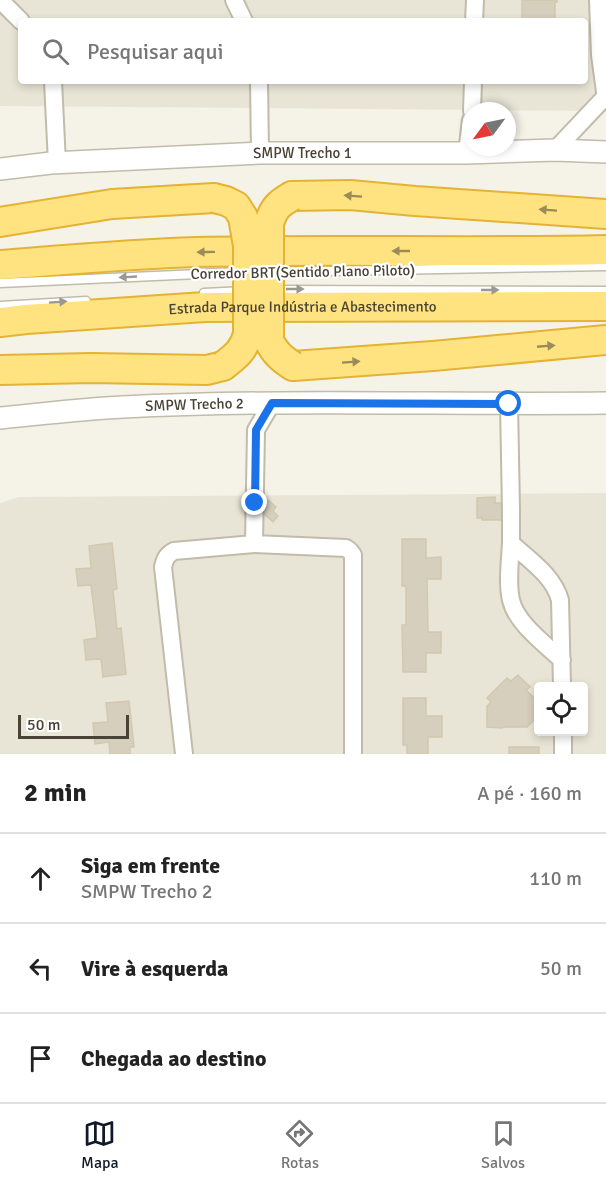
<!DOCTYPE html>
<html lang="pt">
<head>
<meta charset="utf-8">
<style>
  body { margin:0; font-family:Signika,sans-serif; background:#f2f2f2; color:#222 }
  .controls { position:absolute; right:18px; bottom:18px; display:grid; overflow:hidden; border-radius:6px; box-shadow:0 3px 9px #0003 }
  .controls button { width:54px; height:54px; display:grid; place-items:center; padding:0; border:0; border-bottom:2px solid #e0e0e0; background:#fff; color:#222; font:30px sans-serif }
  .compass { position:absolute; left:462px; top:102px; width:54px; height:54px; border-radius:50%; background:#fff; box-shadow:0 3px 9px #0003; rotate:237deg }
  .scale { position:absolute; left:18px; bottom:15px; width:111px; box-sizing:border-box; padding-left:6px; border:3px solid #484336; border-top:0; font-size:16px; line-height:21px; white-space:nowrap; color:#484336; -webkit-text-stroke:4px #fff; paint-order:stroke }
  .stop { position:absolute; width:18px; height:18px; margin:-14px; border:4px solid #1a73e8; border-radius:50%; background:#fff }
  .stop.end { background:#1a73e8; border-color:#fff; box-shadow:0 2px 6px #0008 }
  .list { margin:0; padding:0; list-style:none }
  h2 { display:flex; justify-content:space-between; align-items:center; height:78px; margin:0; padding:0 24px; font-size:26px }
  h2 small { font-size:20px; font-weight:400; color:#767676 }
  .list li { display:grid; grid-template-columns:39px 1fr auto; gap:18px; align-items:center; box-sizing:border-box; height:90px; padding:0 24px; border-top:2px solid #e0e0e0 }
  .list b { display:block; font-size:22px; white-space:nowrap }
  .list p { margin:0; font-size:20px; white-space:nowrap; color:#767676 }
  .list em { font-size:20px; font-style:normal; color:#767676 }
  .icon { flex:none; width:33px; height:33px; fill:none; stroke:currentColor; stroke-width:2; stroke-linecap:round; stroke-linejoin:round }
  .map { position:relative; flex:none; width:606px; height:754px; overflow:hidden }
  .search { position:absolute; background:#fff; box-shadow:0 3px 9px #0003; left:18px; right:18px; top:18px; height:66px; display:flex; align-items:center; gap:15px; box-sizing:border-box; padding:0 21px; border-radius:6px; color:#767676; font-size:22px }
  .sheet { height:348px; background:#fff }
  nav { display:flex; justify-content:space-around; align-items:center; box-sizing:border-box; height:84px; border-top:2px solid #e0e0e0; background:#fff; font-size:16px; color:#767676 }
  nav a { display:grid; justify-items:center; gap:3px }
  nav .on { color:#111827 }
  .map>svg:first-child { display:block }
  .residential { fill:#e9e5d6; fill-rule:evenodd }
  .building { fill:#d7cfbd; stroke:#d2c8b0; stroke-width:1.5 }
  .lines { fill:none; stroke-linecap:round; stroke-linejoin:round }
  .service-casing { stroke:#c1bbaa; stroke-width:11 }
  .minor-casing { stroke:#c1bbaa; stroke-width:20 }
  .tertiary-casing { stroke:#c1bbaa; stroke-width:24 }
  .trunk-casing { stroke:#e4b333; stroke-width:32 }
  .service { stroke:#fff; stroke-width:8 }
  .minor { stroke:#fff; stroke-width:16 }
  .tertiary { stroke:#fff; stroke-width:21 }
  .trunk { stroke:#ffe380; stroke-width:28 }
  .trunk-bridge-casing { stroke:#e4b333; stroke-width:32; stroke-linecap:butt }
  .trunk-bridge { stroke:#ffe380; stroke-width:28 }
  .oneway { fill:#9a8b57 }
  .oneway2 { fill:#9a9890 }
  .route { stroke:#1a73e8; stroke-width:8 }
  .labels { text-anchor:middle; stroke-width:4.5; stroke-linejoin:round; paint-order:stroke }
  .street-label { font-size:15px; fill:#484336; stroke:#fff }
</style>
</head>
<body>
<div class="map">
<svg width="606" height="754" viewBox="0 0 606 754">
  <rect width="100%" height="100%" fill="#f5f2e8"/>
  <path class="residential" d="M0,0H606V111L0,106ZM21,21H585V81H21Z
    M606,493V754H0V503L19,497ZM538,686H584V732H538Z"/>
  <path class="building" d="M522,0H557V2H555V19H557V21H522Z
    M495,497V503H502V507H507V516H502V520H482V518H477V498Z
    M263,498L267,502L268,500L276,507L273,511L278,516L273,522L264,514L266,512L257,504Z
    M402,539H426V558L441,557V579H427L428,632H441V653H426V672H403L402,625H406V586H402Z
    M112,543L117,589L113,590L116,619L117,629L121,628L126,674L103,677L101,659L86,660L84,640L97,638V634L91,585L78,586L76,569L91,568L89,546Z
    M518,675L530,687L526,690L537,701L534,704L538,708V716L527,727H503L502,728L487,727V706L491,702L487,698L507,678L511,681Z
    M403,698H426V716H442V737H428V754H407V745H403Z
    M129,701L134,747H130V754H110L109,742L95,744L93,723L108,722L106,703Z
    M509,747H539V754H509Z"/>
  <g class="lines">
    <g class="service-casing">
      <path id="service" d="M274,272L606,266
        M0,283L243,272
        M273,290L606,291
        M204,293L245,291
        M0,306L86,301"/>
    </g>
    <g class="minor-casing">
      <path id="minor" d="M234,0L244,21
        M598,0L600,55L606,99
        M0,1L2,2L21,21
        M474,21L475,0
        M53,81L57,163
        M259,81L260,153
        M472,111L473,81
        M555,150L605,97
        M467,153L471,120
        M509,404L511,510V543C529,560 553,575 560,600L562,686
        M511,543C510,562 507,582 511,600C516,623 545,644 562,660
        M254,544L256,430L272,403
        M563,732V754
        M184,754L163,567C165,558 167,555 174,551L254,544L346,548L350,551L353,555V754"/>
    </g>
    <g class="tertiary-casing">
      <g id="tertiary">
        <path id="s1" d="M0,169L51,163L260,153H467L555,150L606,152"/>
        <path id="s2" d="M0,418C41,414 82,409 123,407C284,399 445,405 606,403"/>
      </g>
    </g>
    <g class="trunk-casing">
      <g id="trunk">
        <path d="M292,196L350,195L415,201L606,214"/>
        <path d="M0,222L112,204L214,198"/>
        <path d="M0,265C65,260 130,254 196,252C332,249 469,253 606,250"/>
        <path id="s3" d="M0,322L26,319L205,307L606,306"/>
        <path d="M293,366L433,356L606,340"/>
        <path d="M0,370L91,368L207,370L223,366"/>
      </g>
    </g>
    <use href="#service" class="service"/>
    <use href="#minor" class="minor"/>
    <use href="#tertiary" class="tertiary"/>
    <use href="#trunk" class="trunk"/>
    <g class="trunk-bridge-casing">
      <path id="trunk-bridge" d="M292,196C278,204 274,208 269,223V341C275,353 282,359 293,366
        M214,198L226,201L236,206L243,217L248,246V334C244,350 236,356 223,366"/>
    </g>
    <use href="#trunk-bridge" class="trunk-bridge"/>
  </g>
  <defs><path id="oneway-solid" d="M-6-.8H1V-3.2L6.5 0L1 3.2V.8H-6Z" transform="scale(1.5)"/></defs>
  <g class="oneway">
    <use href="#oneway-solid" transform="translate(353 196) rotate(-176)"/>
    <use href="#oneway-solid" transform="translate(548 210) rotate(-176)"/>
    <use href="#oneway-solid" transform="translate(401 251) rotate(-180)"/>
    <use href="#oneway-solid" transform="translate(206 252) rotate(179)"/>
    <use href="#oneway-solid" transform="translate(546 346) rotate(-5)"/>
    <use href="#oneway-solid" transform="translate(351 362) rotate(-4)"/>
  </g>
  <g class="oneway2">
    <use href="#oneway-solid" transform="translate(128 277) rotate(177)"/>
    <use href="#oneway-solid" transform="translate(295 289)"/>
    <use href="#oneway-solid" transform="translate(490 290)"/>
    <use href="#oneway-solid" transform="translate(58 302) rotate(-4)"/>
  </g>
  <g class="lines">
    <path class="route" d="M255,503L256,430L272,403L509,404"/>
  </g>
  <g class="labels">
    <g class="street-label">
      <text dy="5" stroke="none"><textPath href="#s1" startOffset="303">SMPW Trecho 1</textPath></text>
      <text transform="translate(303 272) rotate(-1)" y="5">Corredor BRT(Sentido Plano Piloto)</text>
      <text dy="5" stroke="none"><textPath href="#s3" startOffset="303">Estrada Parque Indústria e Abastecimento</textPath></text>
      <text dy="5" stroke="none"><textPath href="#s2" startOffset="195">SMPW Trecho 2</textPath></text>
    </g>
  </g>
</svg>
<div class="controls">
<button><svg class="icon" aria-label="locate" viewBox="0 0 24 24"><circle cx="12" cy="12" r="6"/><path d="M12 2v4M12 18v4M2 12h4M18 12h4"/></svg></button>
</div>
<svg class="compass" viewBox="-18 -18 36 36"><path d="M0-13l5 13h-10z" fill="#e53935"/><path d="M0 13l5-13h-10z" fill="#767676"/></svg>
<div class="scale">50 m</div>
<div class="stop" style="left:509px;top:404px"></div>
<div class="stop end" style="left:255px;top:503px"></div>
<div class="search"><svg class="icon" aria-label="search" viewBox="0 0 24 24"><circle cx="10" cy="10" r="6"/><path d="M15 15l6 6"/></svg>Pesquisar aqui</div>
</div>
<section class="sheet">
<h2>2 min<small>A pé · 160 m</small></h2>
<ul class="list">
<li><svg class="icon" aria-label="ahead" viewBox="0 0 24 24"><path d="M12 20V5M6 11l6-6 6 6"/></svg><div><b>Siga em frente</b><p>SMPW Trecho 2</p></div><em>110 m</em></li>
<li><svg class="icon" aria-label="left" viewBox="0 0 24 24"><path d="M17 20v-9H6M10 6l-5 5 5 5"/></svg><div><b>Vire à esquerda</b></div><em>50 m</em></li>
<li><svg class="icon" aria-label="arrive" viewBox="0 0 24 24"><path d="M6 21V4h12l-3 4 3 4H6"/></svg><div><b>Chegada ao destino</b></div></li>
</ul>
</section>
<nav>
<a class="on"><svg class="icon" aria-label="map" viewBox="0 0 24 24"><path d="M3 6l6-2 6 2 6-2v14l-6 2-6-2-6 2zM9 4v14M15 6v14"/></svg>Mapa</a>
<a><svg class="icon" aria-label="directions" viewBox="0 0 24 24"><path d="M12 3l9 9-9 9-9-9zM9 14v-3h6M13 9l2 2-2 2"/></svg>Rotas</a>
<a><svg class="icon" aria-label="saved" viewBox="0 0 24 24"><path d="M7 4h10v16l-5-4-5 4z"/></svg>Salvos</a>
</nav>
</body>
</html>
